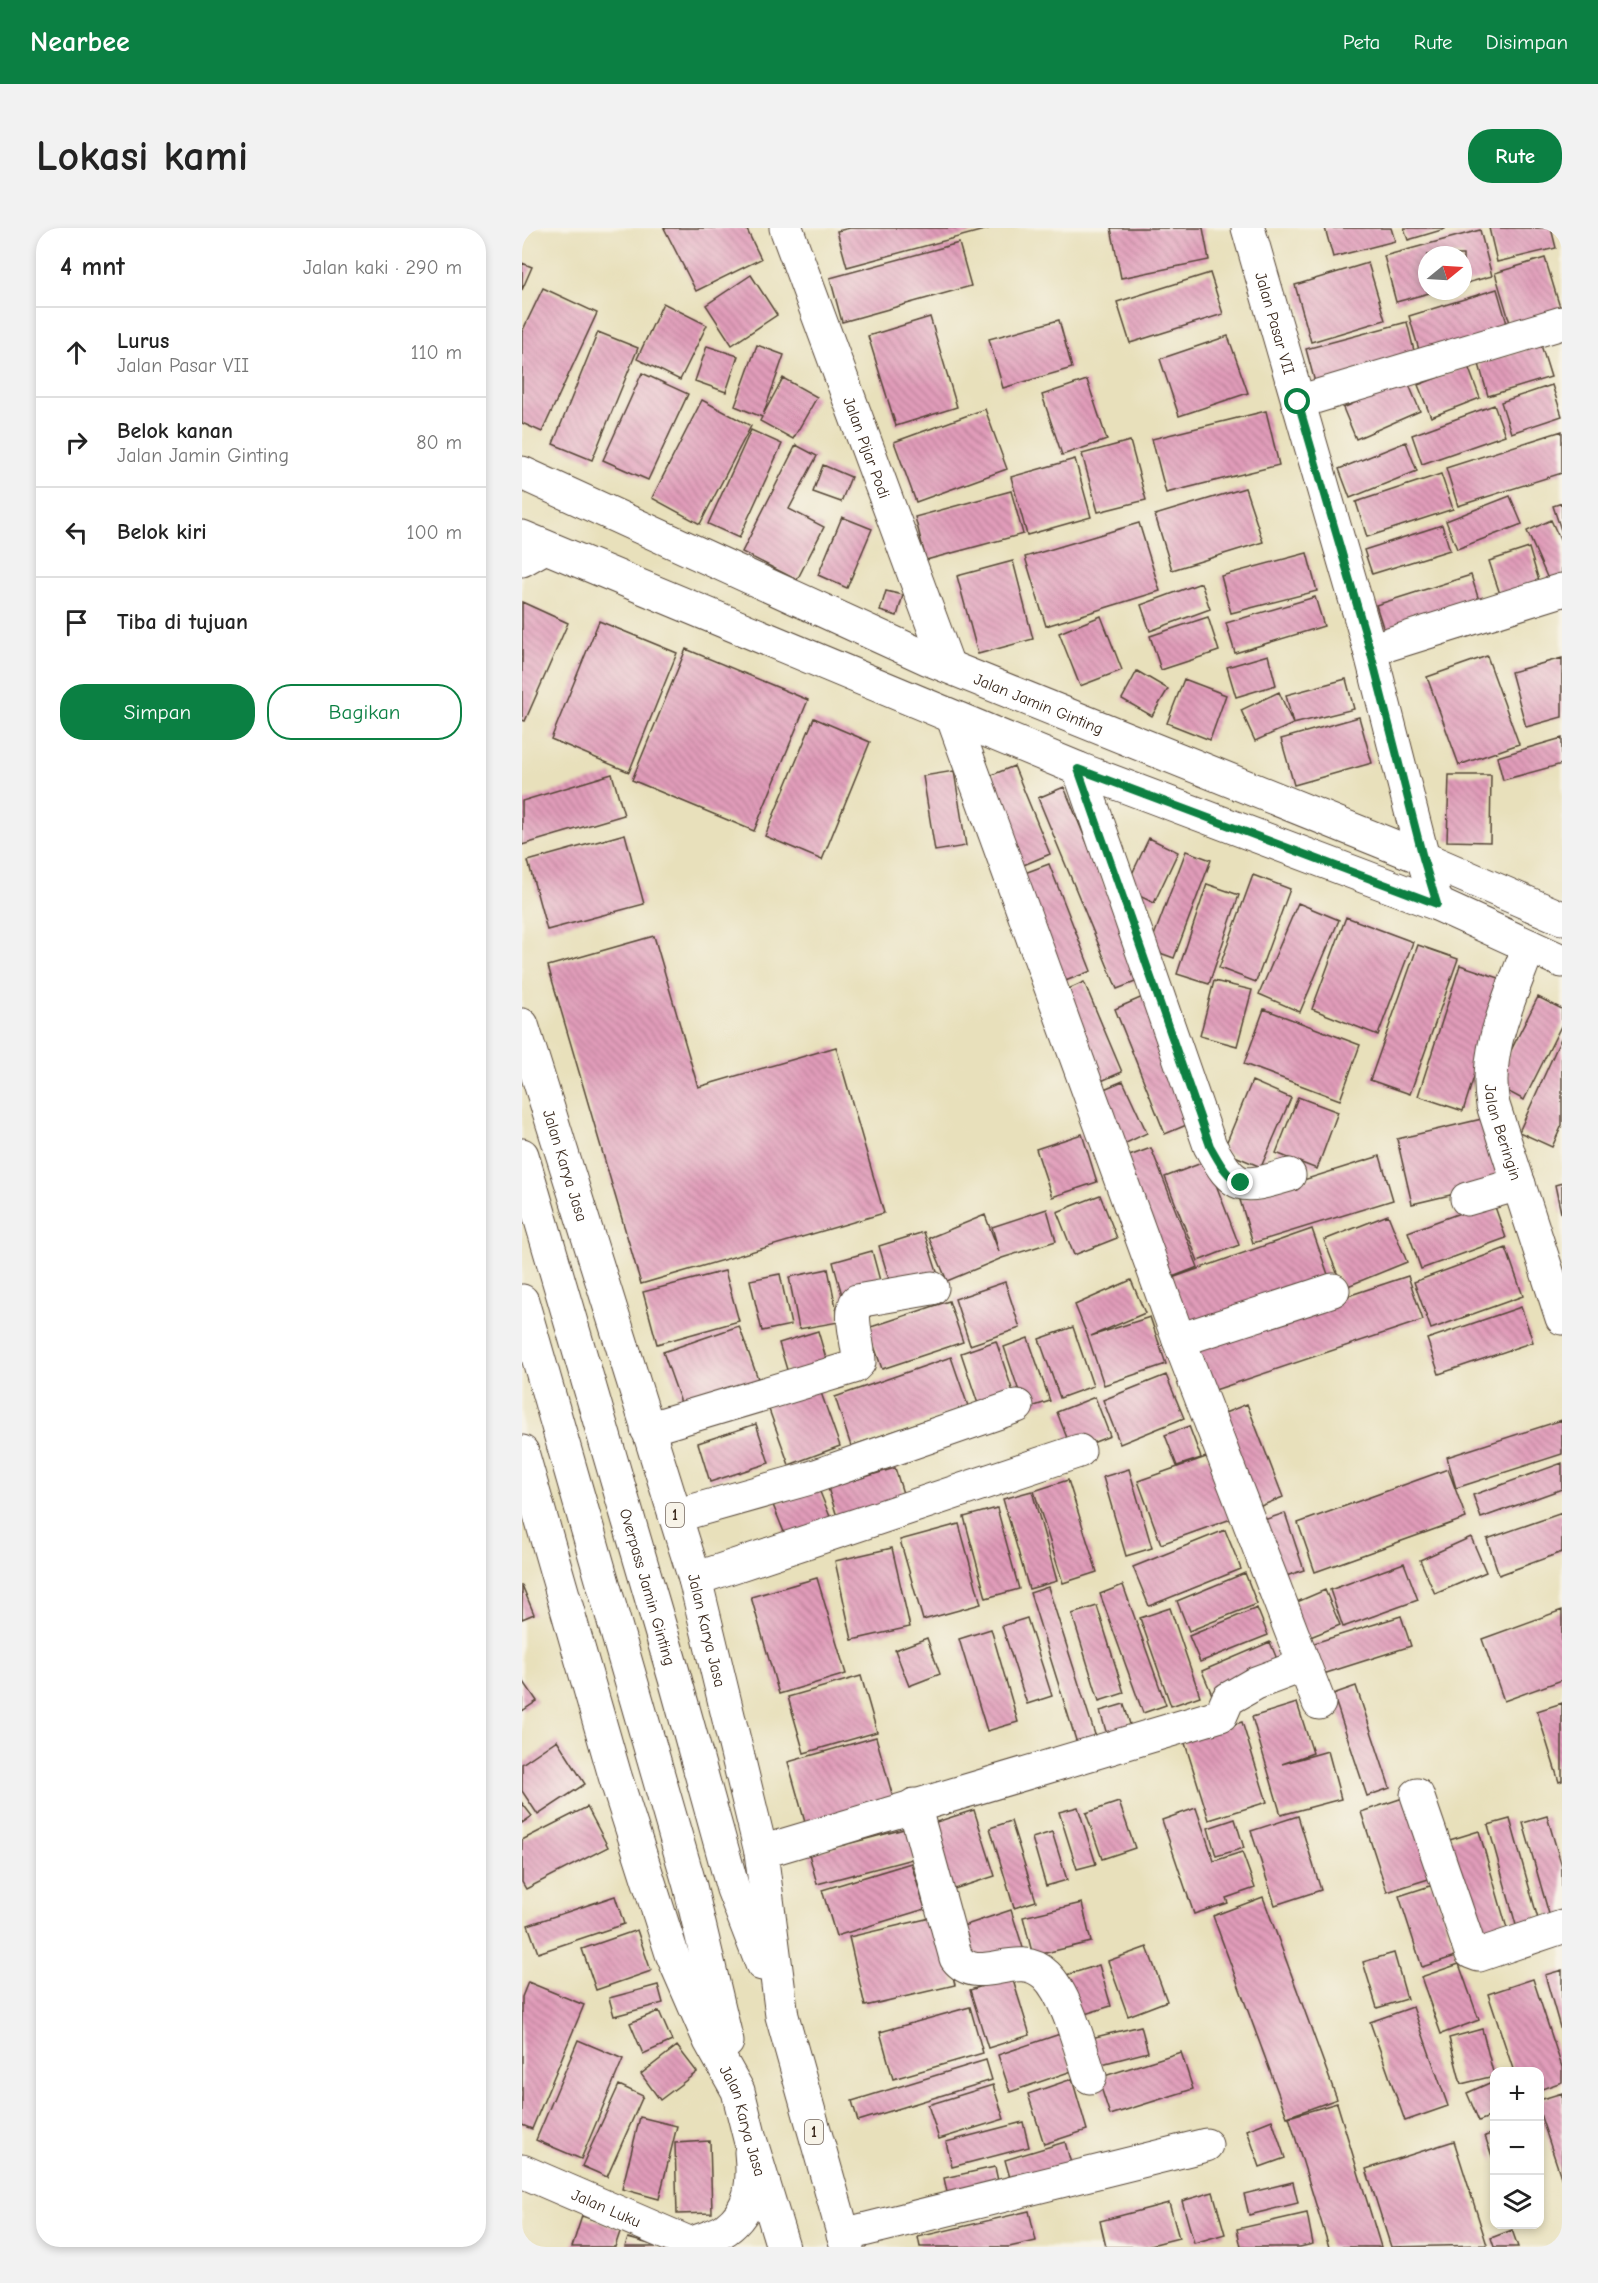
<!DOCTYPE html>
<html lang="id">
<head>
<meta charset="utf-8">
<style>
  body { margin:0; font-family:"Comic Neue",sans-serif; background:#f2f2f2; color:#222 }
  .controls { position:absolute; right:18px; bottom:18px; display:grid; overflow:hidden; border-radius:12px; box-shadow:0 3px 9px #0003 }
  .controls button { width:54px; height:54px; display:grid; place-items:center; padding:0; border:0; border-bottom:2px solid #e0e0e0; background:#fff; color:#222; font:30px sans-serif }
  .compass { position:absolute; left:896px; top:18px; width:54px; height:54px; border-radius:50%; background:#fff; box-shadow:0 3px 9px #0003; rotate:72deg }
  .stop { position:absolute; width:18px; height:18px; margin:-14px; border:4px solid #0b8043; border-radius:50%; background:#fff }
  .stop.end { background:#0b8043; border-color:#fff; box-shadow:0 2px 6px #0008 }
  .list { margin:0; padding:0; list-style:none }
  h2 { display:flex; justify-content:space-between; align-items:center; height:78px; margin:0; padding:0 24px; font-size:26px }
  h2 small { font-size:20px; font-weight:400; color:#767676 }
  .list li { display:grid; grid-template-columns:39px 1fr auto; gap:18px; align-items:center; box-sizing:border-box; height:90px; padding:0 24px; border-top:2px solid #e0e0e0 }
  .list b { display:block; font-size:22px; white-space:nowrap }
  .list p { margin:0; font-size:20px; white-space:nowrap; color:#767676 }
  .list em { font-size:20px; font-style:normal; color:#767676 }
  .actions { display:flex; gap:12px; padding:18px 24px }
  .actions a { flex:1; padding:14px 0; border:2px solid #0b8043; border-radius:24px; text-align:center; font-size:21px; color:#0b8043 }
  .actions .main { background:#0b8043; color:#fff }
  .icon { flex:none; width:33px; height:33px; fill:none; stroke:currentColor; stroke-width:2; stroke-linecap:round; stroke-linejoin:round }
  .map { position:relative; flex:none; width:1040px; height:2019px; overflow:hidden; border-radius:24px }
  header { display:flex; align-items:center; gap:36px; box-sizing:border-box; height:84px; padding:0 30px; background:#0b8043; color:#fff }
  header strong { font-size:28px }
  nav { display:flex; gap:33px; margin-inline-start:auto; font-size:21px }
  .intro { display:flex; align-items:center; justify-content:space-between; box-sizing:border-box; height:144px; padding:0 36px }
  h1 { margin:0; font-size:42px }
  .button { padding:15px 27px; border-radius:24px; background:#0b8043; color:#fff; font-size:21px; font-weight:700 }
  main { display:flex; gap:36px; padding:0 36px }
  aside { flex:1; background:#fff; border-radius:24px; box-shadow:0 3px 9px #0003 }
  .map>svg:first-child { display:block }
  .building { fill:url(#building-back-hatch) }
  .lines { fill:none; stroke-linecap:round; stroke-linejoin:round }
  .minor-casing { stroke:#554536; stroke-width:35 }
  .major-casing { stroke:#554536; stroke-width:35 }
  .highway-casing { stroke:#554536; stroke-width:35 }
  .minor { stroke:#fff; stroke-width:33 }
  .major { stroke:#fff; stroke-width:33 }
  .highway { stroke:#fff; stroke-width:33 }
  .route { stroke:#0b8043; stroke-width:8 }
  .labels { text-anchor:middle; stroke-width:5; stroke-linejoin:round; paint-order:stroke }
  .shield { fill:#f7f3e8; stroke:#73665b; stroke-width:1.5 }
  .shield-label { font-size:15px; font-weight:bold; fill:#3b2a1e }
  .street-label { font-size:16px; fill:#3b2a1e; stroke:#f7f3e8 }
</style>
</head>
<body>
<header>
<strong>Nearbee</strong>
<nav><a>Peta</a><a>Rute</a><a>Disimpan</a></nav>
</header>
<div class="intro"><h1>Lokasi kami</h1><a class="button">Rute</a></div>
<main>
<aside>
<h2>4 mnt<small>Jalan kaki · 290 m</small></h2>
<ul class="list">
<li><svg class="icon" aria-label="ahead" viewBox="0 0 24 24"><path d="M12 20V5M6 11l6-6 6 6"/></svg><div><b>Lurus</b><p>Jalan Pasar VII</p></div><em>110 m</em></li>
<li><svg class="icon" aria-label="right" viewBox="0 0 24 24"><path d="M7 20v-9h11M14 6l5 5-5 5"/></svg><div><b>Belok kanan</b><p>Jalan Jamin Ginting</p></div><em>80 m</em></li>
<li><svg class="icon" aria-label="left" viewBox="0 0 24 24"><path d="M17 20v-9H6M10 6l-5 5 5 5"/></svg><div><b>Belok kiri</b></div><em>100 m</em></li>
<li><svg class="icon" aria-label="arrive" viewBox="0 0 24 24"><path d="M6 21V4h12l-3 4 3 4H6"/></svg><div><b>Tiba di tujuan</b></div></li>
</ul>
<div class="actions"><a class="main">Simpan</a><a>Bagikan</a></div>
</aside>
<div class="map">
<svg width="1040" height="2019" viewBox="0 0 1040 2019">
  <defs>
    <pattern id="building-back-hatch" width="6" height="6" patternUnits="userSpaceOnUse" patternTransform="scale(1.5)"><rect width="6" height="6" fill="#e19cba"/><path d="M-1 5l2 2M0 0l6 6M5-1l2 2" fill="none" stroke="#b87f97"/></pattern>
  </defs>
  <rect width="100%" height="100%" fill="#f7f3e8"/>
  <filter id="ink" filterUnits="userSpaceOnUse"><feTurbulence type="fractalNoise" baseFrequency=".0167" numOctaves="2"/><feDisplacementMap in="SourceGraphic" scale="12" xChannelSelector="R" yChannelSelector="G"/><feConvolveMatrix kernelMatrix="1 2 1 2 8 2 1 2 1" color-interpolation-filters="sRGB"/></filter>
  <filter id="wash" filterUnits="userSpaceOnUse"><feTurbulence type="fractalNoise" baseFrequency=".008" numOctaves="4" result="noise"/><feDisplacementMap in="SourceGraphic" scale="24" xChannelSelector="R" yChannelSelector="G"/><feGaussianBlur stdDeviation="1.35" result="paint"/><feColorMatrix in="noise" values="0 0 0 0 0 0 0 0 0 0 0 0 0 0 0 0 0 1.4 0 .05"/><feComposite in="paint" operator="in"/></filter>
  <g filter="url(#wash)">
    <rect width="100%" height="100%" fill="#e8e0bb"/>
    <g id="blocks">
      <path class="building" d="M142,0H224L239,31L174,63Z
        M328,0H466V1L325,39L315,3Z
        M589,0H681L687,32L599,50Z
        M803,0H869L873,13L811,29Z
        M882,0H923V1L886,12Z
        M967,0H1029L1034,20L975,34Z
        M958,2L970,48L941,56V27H905V63L911,64L874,74L862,28Z
        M437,15L449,58L320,94L308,50Z
        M1023,30L1040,86L991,105L973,45Z
        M0,35L10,39L0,62Z
        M846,35L863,92L789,114L773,57Z
        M688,45L701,86L608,115L595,74Z
        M229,47L255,87L210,117L184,77Z
        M21,60L75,85L20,204L0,195V104Z
        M975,61L988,106L900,132L887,88Z
        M141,75L185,97L158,152L115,131Z
        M408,89L435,179L374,198L346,108Z
        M537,92L550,140L481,160L467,111Z
        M885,94L895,135L795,162L784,121Z
        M76,104L116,120L70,232L31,216Z
        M706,108L726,165L657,188L638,131Z
        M235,117L262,127L241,187L261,150L295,169L271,211L238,193L240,189L213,178Z
        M1019,117L1029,149L966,168L957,136Z
        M185,118L216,128L204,164L173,153Z
        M946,138L958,170L909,189L896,157Z
        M120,145L166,166L126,252L81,232Z
        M565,152L585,212L540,227L520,167Z
        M885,152L898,183L834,211L821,180Z
        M1030,157L1040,188L989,205L979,174Z
        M180,172L229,198L178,296L130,270Z
        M972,177L983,207L900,236L890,207Z
        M463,181L485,241L394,274L372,214Z
        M744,183L757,237L644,265L630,211Z
        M229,202L260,216L217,310L186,296Z
        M1040,203V245L936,278L924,240Z
        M608,213L624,272L576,284L560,226Z
        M884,214L895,243L828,270L817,241Z
        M274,217L295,228L267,281L302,299L275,352L220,324Z
        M553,231L569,289L505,307L489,249Z
        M301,237L329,249L319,274L291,264Z
        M919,246L931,281L845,309L834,274Z
        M723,260L741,314L650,342L633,287Z
        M489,263L501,306L404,332L393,289Z
        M988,268L1000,296L935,321L924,293Z
        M1040,275V305L1031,278Z
        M320,289L350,301L325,360L296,347Z
        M1029,292L1040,316V353L1029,358L1005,303Z
        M617,295L638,363L524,398L503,329Z
        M920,297L928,322L850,346L842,322Z
        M1007,320L1021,366L982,378L967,333Z
        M785,325L795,363L709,385L699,348Z
        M491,333L511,411L456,426L435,348Z
        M949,347L960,382L865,412L854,377Z
        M679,355L688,381L628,403L619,377Z
        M364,363L381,367L375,388L358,383Z
        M793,369L802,398L713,425L704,395Z
        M0,374L46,395L3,493L0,492Z
        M579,388L600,442L558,458L537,405Z
        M686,389L697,423L639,442L628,408Z
        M77,393L155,425L107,544L29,511Z
        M164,421L286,472L232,603L110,552Z
        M746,427L754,457L714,469L705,439Z
        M965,428L997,516L937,537L905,449Z
        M1040,430V489L1004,499L989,444Z
        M615,443L646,461L630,488L600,471Z
        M662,451L704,467L688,512L645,495Z
        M824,451L832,481L771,496L733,513L719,482L757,464L771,496L764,467Z
        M837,489L850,535L772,557L759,511Z
        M292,490L348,514L300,632L243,608Z
        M1040,510V536L981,552L975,529Z
        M492,538L528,626L492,641L455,553Z
        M432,543L444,618L413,623L401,548Z
        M90,546L102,587L0,617V573Z
        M927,547H969L968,614L925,613Z
        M542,559L621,751L595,761L516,570Z
        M103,606L122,676L25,702L6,633Z
        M627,610L656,624L632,675L603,661Z
        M664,623L689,632L652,730L627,721Z
        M527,636L569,743L533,757L492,649Z
        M731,647L768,661L734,754L697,740Z
        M685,656L717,667L687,756L655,746Z
        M776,675L817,692L778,784L737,766Z
        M824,689L891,714L856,807L790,781Z
        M132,708L176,859L314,819L362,985L119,1056L26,738Z
        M896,717L936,731L888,866L848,852Z
        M938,737L983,752L941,883L896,868Z
        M692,753L730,762L715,818L678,808Z
        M562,754L600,844L570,857L533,767Z
        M623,768L674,893L643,906L593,781Z
        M1016,769L1040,781V796L1002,872L972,856Z
        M742,781L838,817L818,872L722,836Z
        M1040,808V897L1030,919L997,904Z
        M601,853L625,905L600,917L575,864Z
        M730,853L769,870L739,939L701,923Z
        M776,869L816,884L795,941L754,925Z
        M964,890L979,955L890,976L875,911Z
        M560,906L575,954L530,969L514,921Z
        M629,920L676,1039L645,1051L599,931Z
        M858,928L871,972L731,1015L718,972Z
        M685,933L717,1017L676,1033L643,949Z
        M1040,955V985H1039L1033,957Z
        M578,967L595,1010L552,1027L535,984Z
        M971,973L984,1010L899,1041L886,1004Z
        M525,981L534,1013L480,1030L425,1053L407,1010L463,987L477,1024L470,999Z
        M866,987L885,1034L821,1060L802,1012Z
        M790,1001L809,1055L669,1104L650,1050Z
        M402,1004L417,1050L371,1065L357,1018Z
        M984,1020L1001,1068L909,1101L892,1054Z
        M350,1023L360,1060L321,1071L311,1034Z
        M306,1041L317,1094L277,1101L267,1049Z
        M203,1043L217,1093L135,1116L121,1064Z
        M258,1046L269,1097L240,1103L228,1052Z
        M886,1048L901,1092L684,1165L669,1120Z
        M609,1052L623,1085L569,1108L628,1089L644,1136L582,1157L566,1109L553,1077Z
        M483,1054L498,1100L448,1117L433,1071Z
        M427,1073L441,1114L360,1141L346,1100Z
        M999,1079L1011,1114L917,1146L905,1111Z
        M217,1098L239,1159L163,1186L141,1124Z
        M551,1099L571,1158L538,1170L517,1111Z
        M296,1103L308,1144L269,1155L257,1115Z
        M506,1110L528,1173L503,1181L482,1119Z
        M474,1113L493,1170L458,1182L439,1125Z
        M429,1129L446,1178L329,1218L313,1169Z
        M644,1147L662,1190L598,1216L581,1172Z
        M297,1159L318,1218L267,1237L245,1176Z
        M573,1169L588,1208L550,1223L535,1184Z
        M725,1176L761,1269L729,1282L693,1189Z
        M1040,1192V1226L934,1260L925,1229Z
        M234,1196L247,1235L188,1254L176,1215Z
        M667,1198L679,1230L655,1238L643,1207Z
        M687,1228L709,1291L639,1316L616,1253Z
        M1040,1235V1261L959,1290L951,1267Z
        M373,1240L384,1275L317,1295L306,1260Z
        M607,1241L630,1320L604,1328L581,1249Z
        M926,1241L944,1290L793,1344L776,1295Z
        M546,1252L575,1344L541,1355L512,1263Z
        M296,1259L311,1296L266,1314L251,1277Z
        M510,1263L535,1353L507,1361L481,1271Z
        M475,1280L497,1361L464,1370L442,1289Z
        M763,1285L782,1342L758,1350L739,1293Z
        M1040,1285V1324L977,1347L965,1311Z
        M437,1296L459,1376L401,1392L378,1312Z
        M703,1302L719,1341L627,1378L611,1339Z
        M949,1309L964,1344L913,1366L898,1332Z
        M370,1320L388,1399L330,1412L313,1333Z
        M882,1335L896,1372L821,1399L808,1362Z
        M723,1345L735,1376L667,1403L655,1373Z
        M295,1350L324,1446L257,1466L229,1369Z
        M0,1357L12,1386L0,1391Z
        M601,1357L644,1477L621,1485L578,1366Z
        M526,1359L576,1516L557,1522L508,1365Z
        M803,1362L818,1397L776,1414L761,1380Z
        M575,1378L602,1465L577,1473L550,1386Z
        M648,1380L678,1468L649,1478L618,1390Z
        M735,1380L746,1407L678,1434L667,1408Z
        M1040,1382V1452L982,1473L960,1411Z
        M879,1388L889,1418L798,1447L789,1416Z
        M505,1390L530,1468L505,1476L480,1398Z
        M469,1401L496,1494L465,1503L437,1411Z
        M405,1410L418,1446L387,1458L373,1422Z
        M748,1414L759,1441L691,1469L680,1443Z
        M339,1448L355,1504L282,1525L266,1469Z
        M0,1451L15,1473L0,1483Z
        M834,1458L868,1560L845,1568L811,1466Z
        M775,1475L791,1525L760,1536L806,1523L819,1571L759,1587L730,1489Z
        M1040,1475V1553L1037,1554L1015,1483Z
        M602,1476L610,1503L586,1510L578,1483Z
        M720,1494L745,1574L687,1592L662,1512Z
        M354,1509L374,1580L286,1605L266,1534Z
        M35,1512L63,1556L16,1587L0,1563V1536Z
        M887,1568L913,1649L865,1664L839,1584Z
        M597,1574L613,1620L580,1631L564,1585Z
        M0,1575L10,1588L0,1595Z
        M65,1579L86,1619L4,1661L0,1654V1612Z
        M556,1579L574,1636L555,1641L537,1584Z
        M674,1580L692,1633L720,1624L733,1660L704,1670L706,1675L672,1686L640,1592Z
        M452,1582L473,1648L429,1662L408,1596Z
        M776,1588L799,1662L753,1677L729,1603Z
        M1025,1588L1040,1639V1690L1029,1693L1001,1595Z
        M713,1591L722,1620L694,1628L686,1600Z
        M988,1591L1016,1691L994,1697L966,1597Z
        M489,1593L514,1673L492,1680L468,1600Z
        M390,1599L398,1629L295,1656L287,1626Z
        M957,1603L988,1711L954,1721L921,1614Z
        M530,1604L545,1652L524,1658L510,1610Z
        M389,1635L403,1681L314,1708L300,1662Z
        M911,1657L934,1728L900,1739L877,1668Z
        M93,1668L102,1696L16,1725L6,1697Z
        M741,1669L815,1871L765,1889L691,1688Z
        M560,1675L569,1714L511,1728L501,1689Z
        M489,1682L502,1723L449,1741L435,1700Z
        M417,1688L433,1757L343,1778L327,1709Z
        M115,1702L129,1743L74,1762L60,1721Z
        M625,1719L645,1773L606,1788L586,1733Z
        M872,1725L885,1771L855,1780L841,1734Z
        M937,1736L957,1792L919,1806L899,1749Z
        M577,1737L589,1778L553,1789L541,1748Z
        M1040,1742V1802L1039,1803L1023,1747Z
        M490,1749L508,1807L466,1820L448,1762Z
        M1011,1751L1040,1839V1854L1017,1862V1844H992L966,1766Z
        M6,1754L62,1777L10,1901L0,1897V1769Z
        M136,1757L141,1775L92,1788L87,1770Z
        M448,1779L461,1825L371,1851L358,1804Z
        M891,1779L926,1878L883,1893L848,1794Z
        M137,1783L150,1813L121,1826L108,1795Z
        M619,1798L626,1824L572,1838L565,1811Z
        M960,1801L972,1848L939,1856L927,1810Z
        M538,1806L550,1843L488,1864L476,1827Z
        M56,1812L101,1831L59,1931L14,1912Z
        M155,1818L175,1844L138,1872L119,1846Z
        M659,1824L671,1861L588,1887L576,1850Z
        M464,1832L470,1852L336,1893L330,1873Z
        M550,1851L565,1902L522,1916L506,1866Z
        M972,1853V1887L957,1893L945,1865Z
        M97,1857L121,1868L85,1949L60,1938Z
        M471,1857L482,1891L417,1911L406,1877Z
        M1040,1865V1952L1017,1883V1872Z
        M815,1875L859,2019H807L767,1889Z
        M118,1889L155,1898L137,1971L100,1961Z
        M750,1892L763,1930L738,1939L725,1902Z
        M501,1894L507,1919L430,1939L424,1914Z
        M972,1905V1934L963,1908Z
        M188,1913L190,1985L155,1986L153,1915Z
        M932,1913L965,2017L869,2019L844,1941Z
        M543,1914L550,1939L490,1957L483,1932Z
        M473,1939L478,1962L427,1974L422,1950Z
        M771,1954L776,1975L727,1987L722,1966Z
        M691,1964L703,2006L672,2015L660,1973Z
        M647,1975L657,2010L621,2019H584L578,1993Z
        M507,1983L514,2013L487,2019H398L396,2009Z
        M785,1985L791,2016L778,2019H719L715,2001Z
        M60,1988L99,2001L93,2019H50Z
        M990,2002L996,2019H972L969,2010Z
        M106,2010L134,2018V2019H103Z"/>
    </g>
  </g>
  <g filter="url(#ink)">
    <use href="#blocks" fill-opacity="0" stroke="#554536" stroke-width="1.5"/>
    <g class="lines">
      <g class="minor-casing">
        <g id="minor">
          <path id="s1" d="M264,0L426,438"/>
          <path id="s2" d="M726,0L848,422L901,630L915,676"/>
          <path d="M776,174L1040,95"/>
          <path d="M848,422L1040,362"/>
          <path d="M431,490L657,1112L797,1475"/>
          <path d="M557,541L688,918C713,963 719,961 767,947"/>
          <path id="s3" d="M1007,718C989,769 961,822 971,877L1040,1090"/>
          <path d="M945,971L997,956"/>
          <path d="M657,1112L811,1062"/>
          <path d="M125,1201L332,1139L337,1134C337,1117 326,1086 335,1073L410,1060"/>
          <path d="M153,1288L288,1250L495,1178"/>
          <path d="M173,1351L557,1223"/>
          <path d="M895,1567L949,1724L957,1727L1040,1699"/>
          <path d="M392,1577L434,1730C457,1760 495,1719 524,1747C545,1767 558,1820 568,1849"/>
          <path d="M239,1624L699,1487L706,1471L734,1455L766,1443"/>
          <path d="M321,2007L684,1917"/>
        </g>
      </g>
      <g class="major-casing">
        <g id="major">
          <path id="s4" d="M0,245L407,431L901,630L1040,690"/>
          <path d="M0,309L557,541L915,676L1040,733"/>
          <path id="s5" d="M0,1943L176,2019"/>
          <path d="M169,2016C180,2011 194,2008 204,2001C230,1982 232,1954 229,1924"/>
        </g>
      </g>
      <g class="highway-casing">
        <g id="highway">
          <path d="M0,332L23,319"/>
          <path id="s6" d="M0,797L173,1351L239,1624L260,1788L325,2019"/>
          <path id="s7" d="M0,927L153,1451L211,1661L240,1736"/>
          <path d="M0,1073L168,1658L205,1814"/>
          <path id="s8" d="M0,1224L93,1548L150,1726L188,1813L216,1863L228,1911L261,2019"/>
        </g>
      </g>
      <use href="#minor" class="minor"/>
      <use href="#major" class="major"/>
      <use href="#highway" class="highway"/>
    </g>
  </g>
  <g class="lines" filter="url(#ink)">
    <path class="route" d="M719,955C703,948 697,933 688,918L556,541L915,676L901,630L848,422L776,174"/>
  </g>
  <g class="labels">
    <g class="shield">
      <rect x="144" y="1275" width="18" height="24" rx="4.5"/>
      <rect x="283" y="1892" width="18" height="24" rx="4.5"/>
    </g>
    <g class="shield-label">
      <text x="153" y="1292">1</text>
      <text x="292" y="1909">1</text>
    </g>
    <g class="street-label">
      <text dy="6" stroke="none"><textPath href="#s2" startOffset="99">Jalan Pasar VII</textPath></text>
      <text dy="6" stroke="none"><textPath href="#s1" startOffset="234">Jalan Pijar Podi</textPath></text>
      <text dy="6" stroke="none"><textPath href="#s4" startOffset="566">Jalan Jamin Ginting</textPath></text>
      <text dy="6" stroke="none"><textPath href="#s3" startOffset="194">Jalan Beringin</textPath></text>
      <text dy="6" stroke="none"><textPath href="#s6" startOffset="147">Jalan Karya Jasa</textPath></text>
      <text dy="6" stroke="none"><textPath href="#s7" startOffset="450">Overpass Jamin Ginting</textPath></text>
      <text dy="6" stroke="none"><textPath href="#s6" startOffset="633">Jalan Karya Jasa</textPath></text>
      <text dy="6" stroke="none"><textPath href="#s8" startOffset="706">Jalan Karya Jasa</textPath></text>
      <text dy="6" stroke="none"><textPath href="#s5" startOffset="92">Jalan Luku</textPath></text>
    </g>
  </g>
</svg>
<div class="controls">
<button>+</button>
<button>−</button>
<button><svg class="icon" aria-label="layers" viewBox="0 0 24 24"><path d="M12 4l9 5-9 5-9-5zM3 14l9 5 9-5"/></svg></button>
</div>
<svg class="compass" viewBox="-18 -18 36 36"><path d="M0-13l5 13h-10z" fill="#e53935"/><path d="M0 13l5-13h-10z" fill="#767676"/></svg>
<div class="stop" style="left:776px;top:174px"></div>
<div class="stop end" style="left:719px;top:955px"></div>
</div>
</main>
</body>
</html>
